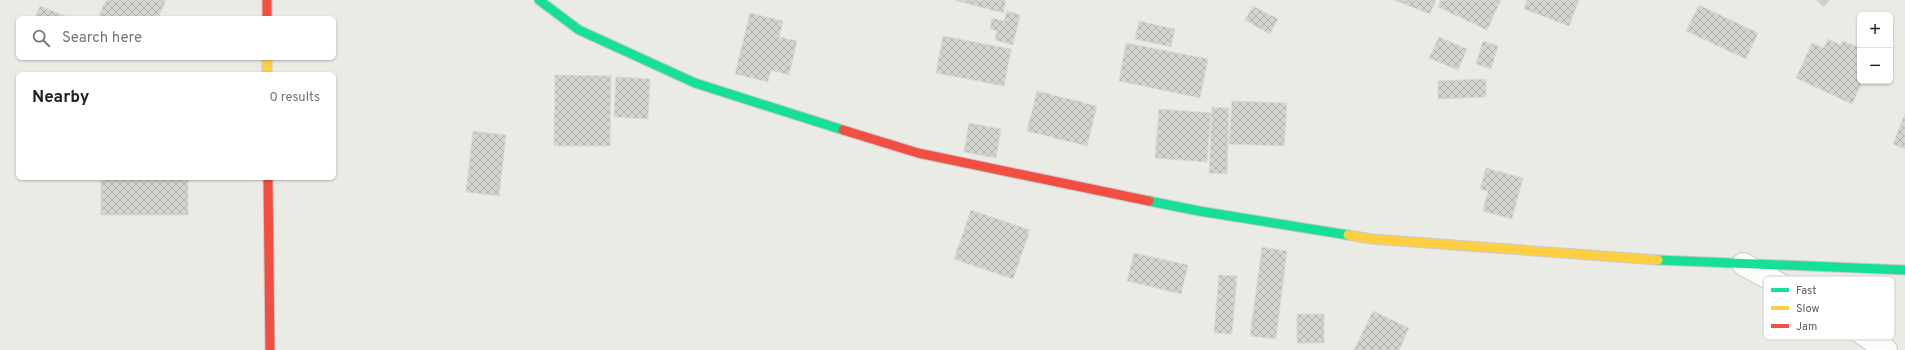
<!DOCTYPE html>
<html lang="en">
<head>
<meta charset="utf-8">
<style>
  body { margin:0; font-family:Overpass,sans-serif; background:#f6f6f6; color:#222 }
  .controls { position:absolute; right:12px; top:12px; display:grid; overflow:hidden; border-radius:6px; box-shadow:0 1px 3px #0004 }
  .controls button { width:36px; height:36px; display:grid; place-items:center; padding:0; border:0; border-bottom:1px solid #e0e0e0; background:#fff; color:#222; font:20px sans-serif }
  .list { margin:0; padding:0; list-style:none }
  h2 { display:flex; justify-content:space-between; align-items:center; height:52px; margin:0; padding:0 16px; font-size:17px }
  h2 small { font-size:13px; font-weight:400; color:#767676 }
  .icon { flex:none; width:22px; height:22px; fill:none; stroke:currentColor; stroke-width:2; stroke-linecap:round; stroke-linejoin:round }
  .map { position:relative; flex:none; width:1905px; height:350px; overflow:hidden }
  .search { position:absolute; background:#fff; box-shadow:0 1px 3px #0004; left:16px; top:16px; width:320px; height:44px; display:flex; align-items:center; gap:10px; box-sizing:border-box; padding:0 14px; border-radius:6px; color:#767676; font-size:15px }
  .panel { position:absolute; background:#fff; box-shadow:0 1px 3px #0004; left:16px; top:72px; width:320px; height:108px; border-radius:6px }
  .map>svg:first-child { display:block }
  .building { fill:url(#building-cross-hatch); stroke:#dadad4 }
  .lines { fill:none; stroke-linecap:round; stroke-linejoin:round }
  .street-casing { stroke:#c7c7c6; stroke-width:24 }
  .fast-casing { stroke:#c9caca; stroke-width:11 }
  .slow-casing { stroke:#c9caca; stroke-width:11 }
  .jam-casing { stroke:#c9caca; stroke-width:11 }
  .street { stroke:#fcfcfb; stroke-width:22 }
  .fast { stroke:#16e098; stroke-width:9 }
  .slow { stroke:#ffcf43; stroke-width:9 }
  .jam { stroke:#f24e42; stroke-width:9 }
  .key { fill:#fff; stroke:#ceced0; stroke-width:1 }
  .key-label { font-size:11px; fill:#5a5d64 }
</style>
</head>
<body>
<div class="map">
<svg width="1905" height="350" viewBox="0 0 1905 350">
  <defs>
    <pattern id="building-cross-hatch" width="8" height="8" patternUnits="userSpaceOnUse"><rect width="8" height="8" fill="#d4d4d0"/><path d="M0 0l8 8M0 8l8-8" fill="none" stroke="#afafac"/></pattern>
  </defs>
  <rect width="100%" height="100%" fill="#ebebe5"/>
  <path class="building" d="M106,0H166L158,18H98Z
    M954,0H1006L1003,13Z
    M1394,0H1436L1430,14Z
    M1441,0H1501L1487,30L1438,7Z
    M1527,0H1579L1569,26L1524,9Z
    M1816,0H1830L1824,7Z
    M1699,5L1758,33L1746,59L1686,31Z
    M40,6L70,18H35Z
    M1253,6L1278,19L1270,34L1245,20Z
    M1007,11L1020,15L1013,45L995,40L997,31L990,29L992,18L1004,21Z
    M750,13L783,21L779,37L797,41L789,75L771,70L768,82L735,74Z
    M1139,21L1175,29L1171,47L1135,39Z
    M943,36L1011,49L1004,86L936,73Z
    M1439,37L1467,49L1458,70L1429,58Z
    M1828,39L1841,45L1843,41L1860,48L1856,60L1860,62V81H1863L1852,104L1796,78L1812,43L1824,48Z
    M1483,41L1498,46L1491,69L1476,64Z
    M1126,43L1208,59L1200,98L1119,81Z
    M555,75L611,76L610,146H554Z
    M616,77L650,79L648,119L614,117Z
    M1486,79V97L1438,99V81Z
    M1037,91L1097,106L1087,146L1027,131Z
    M1232,101L1287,103L1284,146L1229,144Z
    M1212,107L1229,108L1227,174L1209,173Z
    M1159,109L1211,113L1207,162L1155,158Z
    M1905,114V149L1893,144Z
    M969,123L1001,129L996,158L964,152Z
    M473,131L506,135L499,196L466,192Z
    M1486,168L1523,178L1512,219L1483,211L1488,191L1480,189Z
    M101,178H188V215H101Z
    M971,210L1030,230L1013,279L954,259Z
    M1262,247L1287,251L1276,339L1250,336Z
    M1134,253L1188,265L1181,294L1127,281Z
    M1219,275L1237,276L1232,334L1214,333Z
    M1373,311L1409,328L1399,350H1354Z
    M1297,314H1324V343H1297Z"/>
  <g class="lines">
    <g class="street-casing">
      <path id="street" d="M1743,264L1839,317L1886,350"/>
    </g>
    <g class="fast-casing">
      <path id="fast" d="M539,0L579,30L695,83L843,130
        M1149,201L1199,211L1348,235
        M1658,260L1905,270"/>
    </g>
    <g class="slow-casing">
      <path id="slow" d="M267,58V74
        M1348,235L1372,239L1658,260"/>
    </g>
    <g class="jam-casing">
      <path id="jam" d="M267,0V18
        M843,130L918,153L1149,201
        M268,178L270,350"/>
    </g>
    <use href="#street" class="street"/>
    <use href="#fast" class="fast"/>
    <use href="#slow" class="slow"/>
    <use href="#jam" class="jam"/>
  </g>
  <rect x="1763" y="276" width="132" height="64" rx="6" class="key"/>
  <rect x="1771" y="288" width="18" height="4" fill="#16e098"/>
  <rect x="1771" y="306" width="18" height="4" fill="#ffcf43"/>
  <rect x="1771" y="324" width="18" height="4" fill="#f24e42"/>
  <g class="key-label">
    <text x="1796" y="294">Fast</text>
    <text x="1796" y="312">Slow</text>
    <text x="1796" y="330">Jam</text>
  </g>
</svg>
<div class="controls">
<button>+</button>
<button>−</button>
</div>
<div class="search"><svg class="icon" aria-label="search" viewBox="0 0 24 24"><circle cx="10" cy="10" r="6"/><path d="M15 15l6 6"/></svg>Search here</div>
<section class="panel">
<h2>Nearby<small>0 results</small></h2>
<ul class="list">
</ul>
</section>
</div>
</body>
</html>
